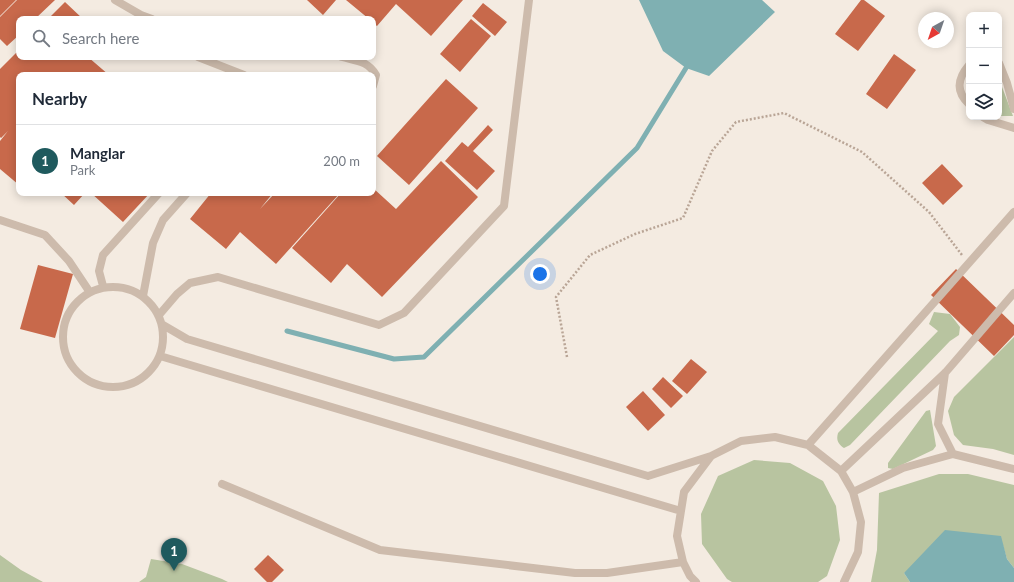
<!DOCTYPE html>
<html lang="en">
<head>
<meta charset="utf-8">
<style>
  body { margin:0; font-family:Lato,sans-serif; background:#f2f2f3; color:#1f2937 }
  .controls { position:absolute; right:12px; top:12px; display:grid; overflow:hidden; border-radius:8px; box-shadow:0 2px 10px #0003 }
  .controls button { width:36px; height:36px; display:grid; place-items:center; padding:0; border:0; border-bottom:1px solid #e0e1e3; background:#fff; color:#1f2937; font:20px sans-serif }
  .compass { position:absolute; left:918px; top:12px; width:36px; height:36px; border-radius:50%; background:#fff; box-shadow:0 2px 10px #0003; rotate:220deg }
  .you { position:absolute; left:540px; top:274px; width:14px; height:14px; margin:-10px; border:3px solid #fff; border-radius:50%; background:#1a73e8; box-shadow:0 0 0 6px #1a73e833 }
  .badge { display:grid; place-items:center; width:26px; height:26px; border-radius:50%; background:#1f5a5e; color:#fff; font-size:13px; font-weight:700 }
  .pin { position:absolute; translate:-50% -33px; filter:drop-shadow(0 1px 2px #0008) }
  .pin::after { content:''; position:absolute; top:21px; width:14px; height:12px; background:inherit; clip-path:polygon(0 0,100% 0,50% 100%) }
  .list { margin:0; padding:0; list-style:none }
  h2 { display:flex; justify-content:space-between; align-items:center; height:52px; margin:0; padding:0 16px; font-size:17px }
  h2 small { font-size:13px; font-weight:400; color:#747a83 }
  .list li { display:grid; grid-template-columns:26px 1fr auto; gap:12px; align-items:center; box-sizing:border-box; height:72px; padding:0 16px; border-top:1px solid #e0e1e3 }
  .list b { display:block; font-size:15px; white-space:nowrap }
  .list p { margin:0; font-size:13px; white-space:nowrap; color:#747a83 }
  .list em { font-size:13px; font-style:normal; color:#747a83 }
  .icon { flex:none; width:22px; height:22px; fill:none; stroke:currentColor; stroke-width:2; stroke-linecap:round; stroke-linejoin:round }
  .map { position:relative; flex:none; width:1014px; height:582px; overflow:hidden }
  .search { position:absolute; background:#fff; box-shadow:0 2px 10px #0003; left:16px; top:16px; width:360px; height:44px; display:flex; align-items:center; gap:10px; box-sizing:border-box; padding:0 14px; border-radius:8px; color:#747a83; font-size:15px }
  .panel { position:absolute; background:#fff; box-shadow:0 2px 10px #0003; left:16px; top:72px; width:360px; height:124px; border-radius:8px }
  .map>svg:first-child { display:block }
  .green { fill:#b8c4a0 }
  .water { fill:#7fb0b2 }
  .lines { fill:none; stroke-linecap:round; stroke-linejoin:round }
  .stream { stroke:#7fb0b2; stroke-width:5 }
  .building { fill:#c8694b }
  .path { stroke:#b9a596; stroke-width:2.5; stroke-dasharray:2 2; stroke-linecap:butt }
  .service { stroke:#cdbbac; stroke-width:8 }
</style>
</head>
<body>
<div class="map">
<svg width="1014" height="582" viewBox="0 0 1014 582">
  <rect width="100%" height="100%" fill="#f4ebe1"/>
  <path class="green" d="M999,79L1013,116H999Z
    M934,312L950,314L960,327L959,335L950,341L850,445L844,448C838,444 836,440 838,433L938,331L929,324Z
    M1014,337V455L993,449L963,445L954,435L948,411L954,397Z
    M930,410L936,446L933,450L893,469L888,468V463L926,411Z
    M754,460L790,463L823,481L836,506L840,540L827,576L818,582H732L727,579L702,544L701,514L718,476Z
    M939,474H968L1014,485V568L1007,559L1000,536L904,573L910,582H871L877,550L879,493Z
    M0,555L21,570L43,582H0Z
    M151,559L182,564L222,579L228,582H139L146,577Z"/>
  <path class="water" d="M639,0H762L775,12L709,76L686,68L663,51Z
    M945,530L1001,536L1007,559L1014,568V582H910L904,573Z"/>
  <g class="lines">
    <path class="stream" d="M287,331L394,359L424,357L637,148L686,68"/>
  </g>
  <path class="building" d="M0,0H16L0,16Z
    M17,0H55L35,19H19V35L7,46L0,39V17Z
    M307,0H336L323,15Z
    M346,0H463L431,36L396,4L377,26L373,23V19H369Z
    M861,0H864L885,16L858,51L835,34Z
    M65,2L83,19H48Z
    M483,3L507,22L495,36L472,16Z
    M471,19L491,36L460,72L440,54Z
    M19,50V57H88L109,75H19V185L0,169V141L8,131L1,138L0,137V69Z
    M894,54L916,70L887,109L866,94Z
    M446,79L478,108L409,185L377,156Z
    M488,125L493,130L473,151L495,171L477,190L445,161L462,142L468,147Z
    M441,161L478,197L382,297L347,264L331,283L292,248L341,193H373V188L396,209Z
    M942,164L963,186L943,205L922,183Z
    M61,193H85L74,205Z
    M91,193H150L123,222Z
    M211,193H273L260,209L275,193H340L276,264L240,232L226,249L190,219Z
    M38,265L73,274L55,338L20,329Z
    M956,269L1014,325V335L994,356L931,295Z
    M691,359L707,372L687,394L672,381Z
    M663,377L683,396L671,408L652,389Z
    M643,391L665,415L648,431L626,407Z
    M268,555L284,570L272,582H267L254,569Z"/>
  <g class="lines">
    <path class="path" d="M567,357L556,297L590,255L635,234L683,218L712,151L736,122L784,113L862,152L929,212L962,255"/>
    <path class="service" d="M115,0L141,15L152,19
      M198,57L244,75
      M342,57C357,61 368,61 376,75L373,86
      M999,63L1007,83L1014,109
      M969,65C958,78 955,91 969,104
      M983,117L988,120L1014,128
      M0,220L45,235L69,261L89,291
      M103,286L99,271L103,255L159,193
      M63 337a50 50 0 1 1 100 0a50 50 0 1 1-100 0Z
      M143,296L153,243L163,220L187,193
      M159,315L177,294L190,283L218,277L379,325L404,313L504,206L529,0
      M163,325L187,339L648,476L711,456
      M160,356L681,511
      M945,373L938,424L953,454
      M808,445L1014,212
      M841,471L945,373L1014,293
      M222,484L380,550L575,573H607L683,562
      M853,492L903,468L953,454L1014,469
      M696,582L690,576L683,562L677,536L684,492L711,456L741,441L775,437L808,445L841,471L853,492L861,522L858,552L844,582"/>
  </g>
</svg>
<div class="controls">
<button>+</button>
<button>−</button>
<button><svg class="icon" aria-label="layers" viewBox="0 0 24 24"><path d="M12 4l9 5-9 5-9-5zM3 14l9 5 9-5"/></svg></button>
</div>
<svg class="compass" viewBox="-18 -18 36 36"><path d="M0-13l5 13h-10z" fill="#e53935"/><path d="M0 13l5-13h-10z" fill="#747a83"/></svg>
<div class="you"></div>
<div class="pin badge" style="left:174px;top:571px">1</div>
<div class="search"><svg class="icon" aria-label="search" viewBox="0 0 24 24"><circle cx="10" cy="10" r="6"/><path d="M15 15l6 6"/></svg>Search here</div>
<section class="panel">
<h2>Nearby<small></small></h2>
<ul class="list">
<li><span class="badge">1</span><div><b>Manglar</b><p>Park</p></div><em>200 m</em></li>
</ul>
</section>
</div>
</body>
</html>
